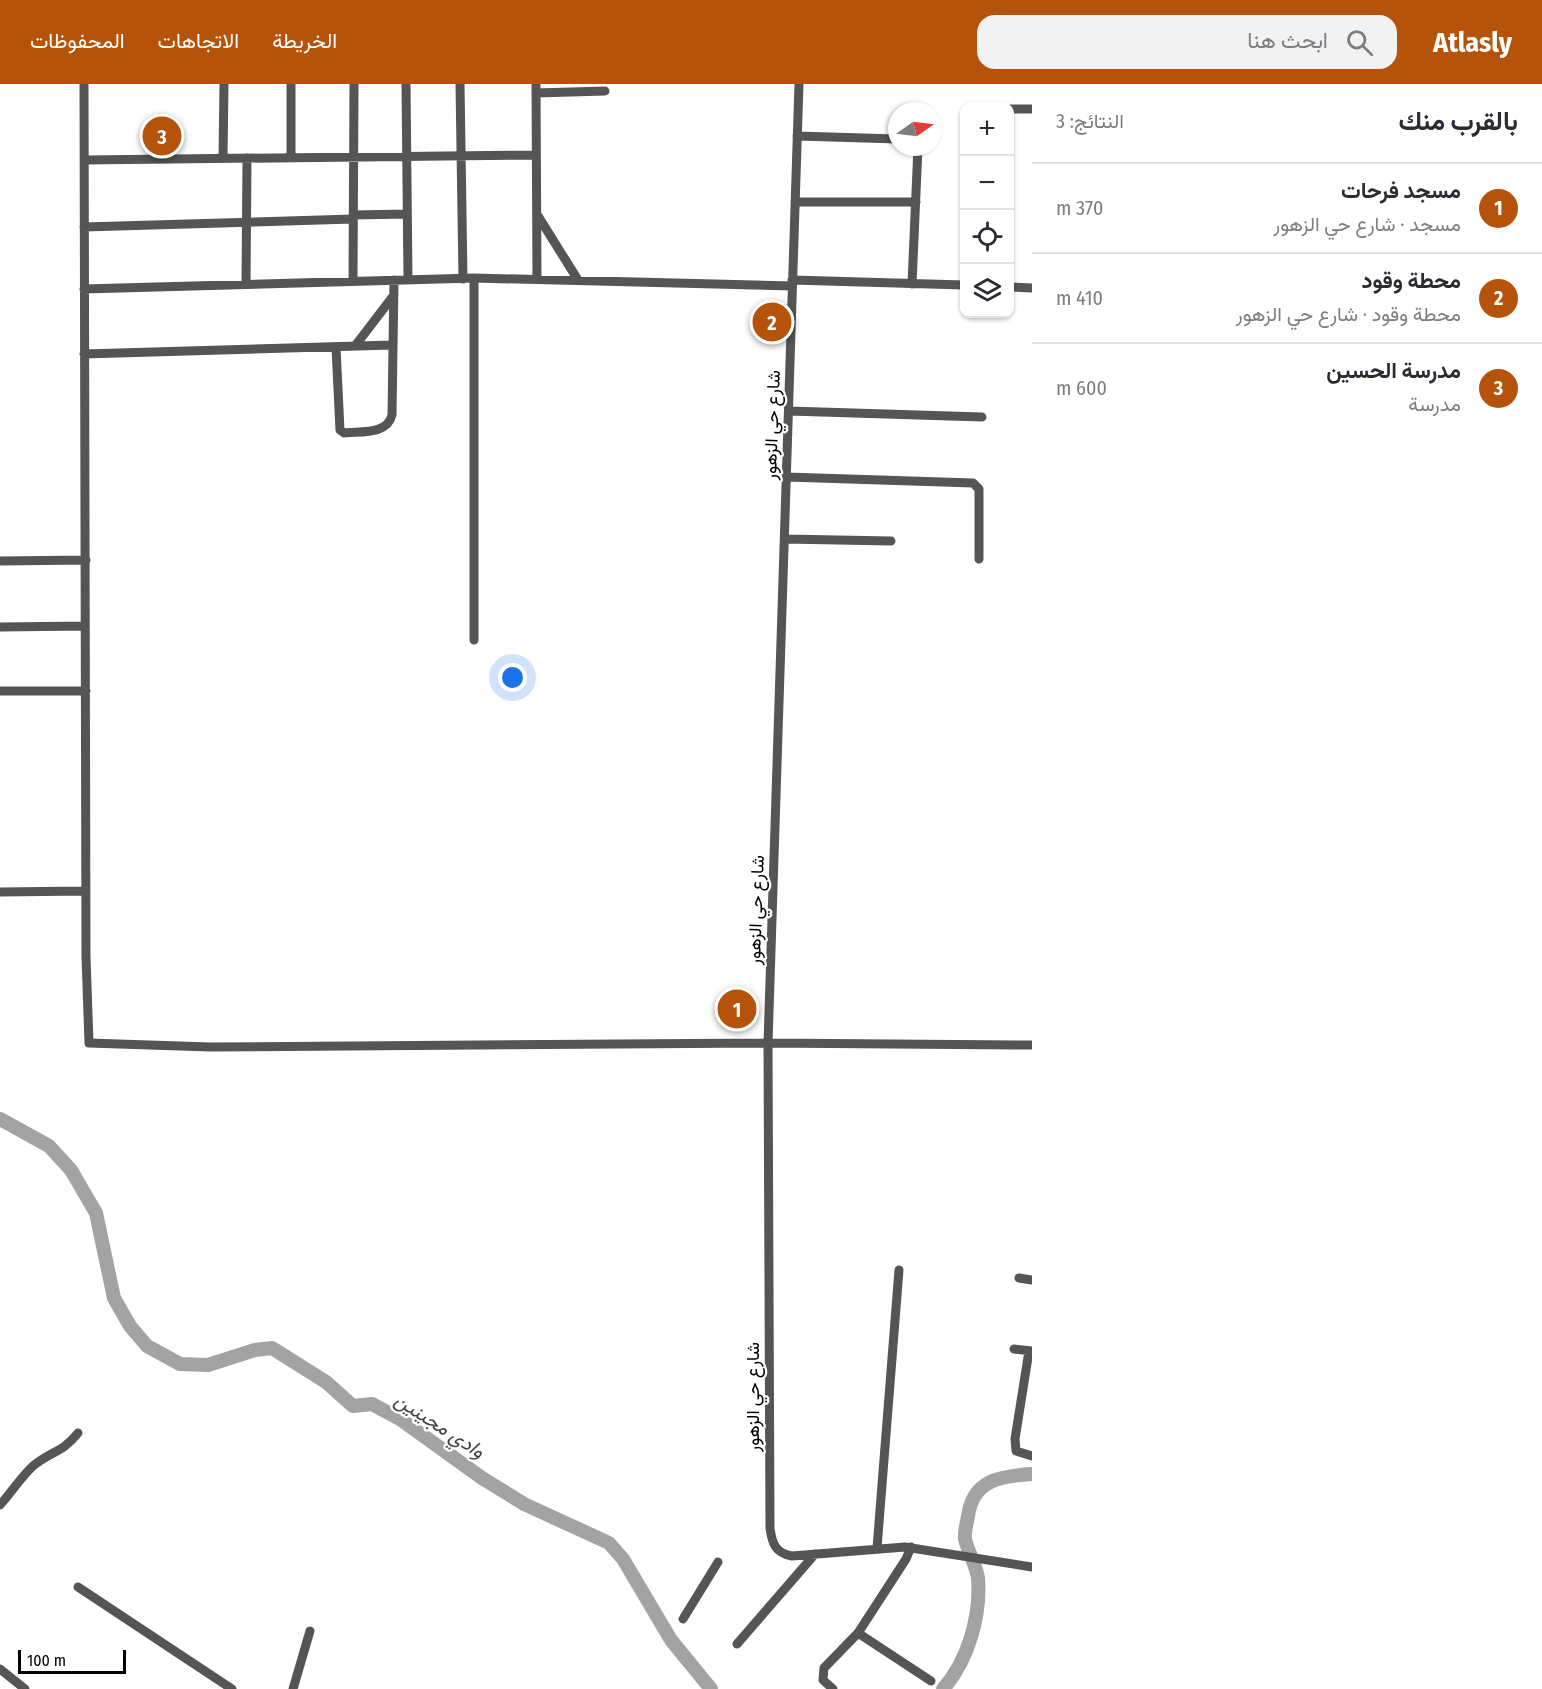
<!DOCTYPE html>
<html lang="ar">
<head>
<meta charset="utf-8">
<style>
  body { margin:0; font-family:"Fira Sans Condensed",Vazirmatn,sans-serif; background:#f2f2f3; color:#2b2b33; direction:rtl }
  .controls { position:absolute; right:18px; top:18px; display:grid; overflow:hidden; border-radius:12px; box-shadow:0 2px 4px #0004 }
  .controls button { width:54px; height:54px; display:grid; place-items:center; padding:0; border:0; border-bottom:2px solid #e1e1e2; background:#fff; color:#2b2b33; font:30px sans-serif }
  .compass { position:absolute; left:888px; top:18px; width:54px; height:54px; border-radius:50%; background:#fff; box-shadow:0 2px 4px #0004; rotate:76deg }
  .scale { position:absolute; left:18px; bottom:15px; width:108px; box-sizing:border-box; padding-left:6px; border:3px solid #000; border-top:0; font-size:16px; line-height:21px; white-space:nowrap; color:#000; -webkit-text-stroke:4px #fff; paint-order:stroke }
  .you { position:absolute; left:513px; top:594px; width:21px; height:21px; margin:-15px; border:4px solid #fff; border-radius:50%; background:#1a73e8; box-shadow:0 0 0 9px #1a73e833 }
  .badge { display:grid; place-items:center; width:39px; height:39px; border-radius:50%; background:#b45309; color:#fff; font-size:20px; font-weight:700 }
  .pin { position:absolute; translate:-50% -50%; border:3px solid #fff; box-shadow:0 2px 6px #0006 }
  .list { margin:0; padding:0; list-style:none }
  h2 { display:flex; justify-content:space-between; align-items:center; height:78px; margin:0; padding:0 24px; font-size:26px }
  h2 small { font-size:20px; font-weight:400; color:#7c7c81 }
  .list li { display:grid; grid-template-columns:39px 1fr auto; gap:18px; align-items:center; box-sizing:border-box; height:90px; padding:0 24px; border-top:2px solid #e1e1e2 }
  .list b { display:block; font-size:22px; white-space:nowrap }
  .list p { margin:0; font-size:20px; white-space:nowrap; color:#7c7c81 }
  .list em { font-size:20px; font-style:normal; color:#7c7c81 }
  .icon { flex:none; width:33px; height:33px; fill:none; stroke:currentColor; stroke-width:2; stroke-linecap:round; stroke-linejoin:round }
  .map { position:relative; flex:none; width:1032px; height:1605px; overflow:hidden; direction:ltr }
  header { display:flex; align-items:center; gap:36px; box-sizing:border-box; height:84px; padding:0 30px; background:#b45309; color:#fff }
  header strong { font-size:28px }
  nav { display:flex; gap:33px; margin-inline-start:auto; font-size:21px }
  .search { width:420px; height:54px; background:#f2f2f3; display:flex; align-items:center; gap:15px; box-sizing:border-box; padding:0 21px; border-radius:18px; color:#7c7c81; font-size:22px }
  main { display:flex }
  aside { flex:1; background:#fff }
  .map>svg:first-child { display:block }
  .lines { fill:none; stroke-linecap:round; stroke-linejoin:round }
  .river { stroke:#a3a3a3; stroke-width:14 }
  .minor { stroke:#555; stroke-width:9 }
  .labels { text-anchor:middle; stroke-width:4.5; stroke-linejoin:round; paint-order:stroke }
  .street-label { font-size:18px; fill:#000; stroke:#fff }
  .water-label { font-size:20px; font-style:italic; fill:#444; stroke:#fff }
</style>
</head>
<body>
<header>
<strong>Atlasly</strong>
<div class="search"><svg class="icon" aria-label="search" viewBox="0 0 24 24"><circle cx="10" cy="10" r="6"/><path d="M15 15l6 6"/></svg>ابحث هنا</div>
<nav><a>الخريطة</a><a>الاتجاهات</a><a>المحفوظات</a></nav>
</header>
<main>
<aside>
<h2>بالقرب منك<small>النتائج: 3</small></h2>
<ul class="list">
<li><span class="badge">1</span><div><b>مسجد فرحات</b><p>مسجد · شارع حي الزهور</p></div><em>370 m</em></li>
<li><span class="badge">2</span><div><b>محطة وقود</b><p>محطة وقود · شارع حي الزهور</p></div><em>410 m</em></li>
<li><span class="badge">3</span><div><b>مدرسة الحسين</b><p>مدرسة</p></div><em>600 m</em></li>
</ul>
</aside>
<div class="map">
<svg width="1032" height="1605" viewBox="0 0 1032 1605">
  <rect width="100%" height="100%" fill="#fff"/>
  <g class="lines">
    <path class="river" d="M0,1035L49,1062L71,1086L96,1129L114,1214L130,1242L147,1262L180,1280L208,1281L255,1266L272,1264L326,1298L353,1322L372,1320L400,1335L482,1394L524,1420L609,1459L623,1475L671,1556L711,1605
      M943,1605C968,1577 981,1532 978,1494C976,1481 968,1468 965,1455C964,1448 967,1439 968,1432C973,1396 1000,1392 1032,1390"/>
    <path class="minor" d="M84,0L86,873L89,959L210,963L768,959L1032,961
      M291,0V73
      M406,0L408,195
      M460,0L463,195
      M536,0L537,195
      M799,0L768,959L770,1444C772,1459 775,1469 792,1472L905,1463L1032,1483
      M536,9L605,7
      M1010,25H1032
      M797,52L897,55
      M223,74L224,0
      M85,76L536,71
      M795,118H916
      M353,131L406,130
      M538,132L578,196
      M84,143L353,135
      M792,196L964,201
      M353,197L354,0
      M246,200L247,74
      M912,200L918,63
      M1010,203L1032,204
      M84,205L474,194L792,202
      M355,262L394,211
      M336,264L340,346L344,349C361,347 387,351 392,331L394,196
      M84,270L392,261
      M789,327L982,333
      M787,393L973,399L979,405V475
      M785,455L891,457
      M0,477L86,476
      M0,543L85,542
      M474,556V194
      M0,607H86
      M0,808L86,807
      M1019,1194L1032,1196
      M1014,1265L1032,1267
      M1029,1267L1015,1355L1016,1367L1032,1372
      M0,1421C11,1409 21,1393 33,1382C51,1367 62,1369 78,1349
      M877,1464L899,1186
      M78,1503L232,1605
      M683,1535L718,1478
      M858,1549L931,1597
      M737,1560L815,1470
      M0,1585L25,1605
      M293,1605L310,1547
      M833,1605L823,1596L824,1584L858,1549L906,1475L911,1463"/>
  </g>
  <g class="labels">
    <g class="street-label">
      <text transform="translate(772 341) rotate(-88)" y="6">شارع حي الزهور</text>
      <text transform="translate(756 826) rotate(-88)" y="6">شارع حي الزهور</text>
      <text transform="translate(753 1313) rotate(-90)" y="6">شارع حي الزهور</text>
    </g>
    <g class="water-label">
      <text transform="translate(440 1341) rotate(33)" y="7">وادي مجينين</text>
    </g>
  </g>
</svg>
<div class="controls">
<button>+</button>
<button>−</button>
<button><svg class="icon" aria-label="locate" viewBox="0 0 24 24"><circle cx="12" cy="12" r="6"/><path d="M12 2v4M12 18v4M2 12h4M18 12h4"/></svg></button>
<button><svg class="icon" aria-label="layers" viewBox="0 0 24 24"><path d="M12 4l9 5-9 5-9-5zM3 14l9 5 9-5"/></svg></button>
</div>
<svg class="compass" viewBox="-18 -18 36 36"><path d="M0-13l5 13h-10z" fill="#e53935"/><path d="M0 13l5-13h-10z" fill="#7c7c81"/></svg>
<div class="scale">100 m</div>
<div class="you"></div>
<div class="pin badge" style="left:737px;top:925px">1</div>
<div class="pin badge" style="left:772px;top:238px">2</div>
<div class="pin badge" style="left:162px;top:52px">3</div>
</div>
</main>
</body>
</html>
